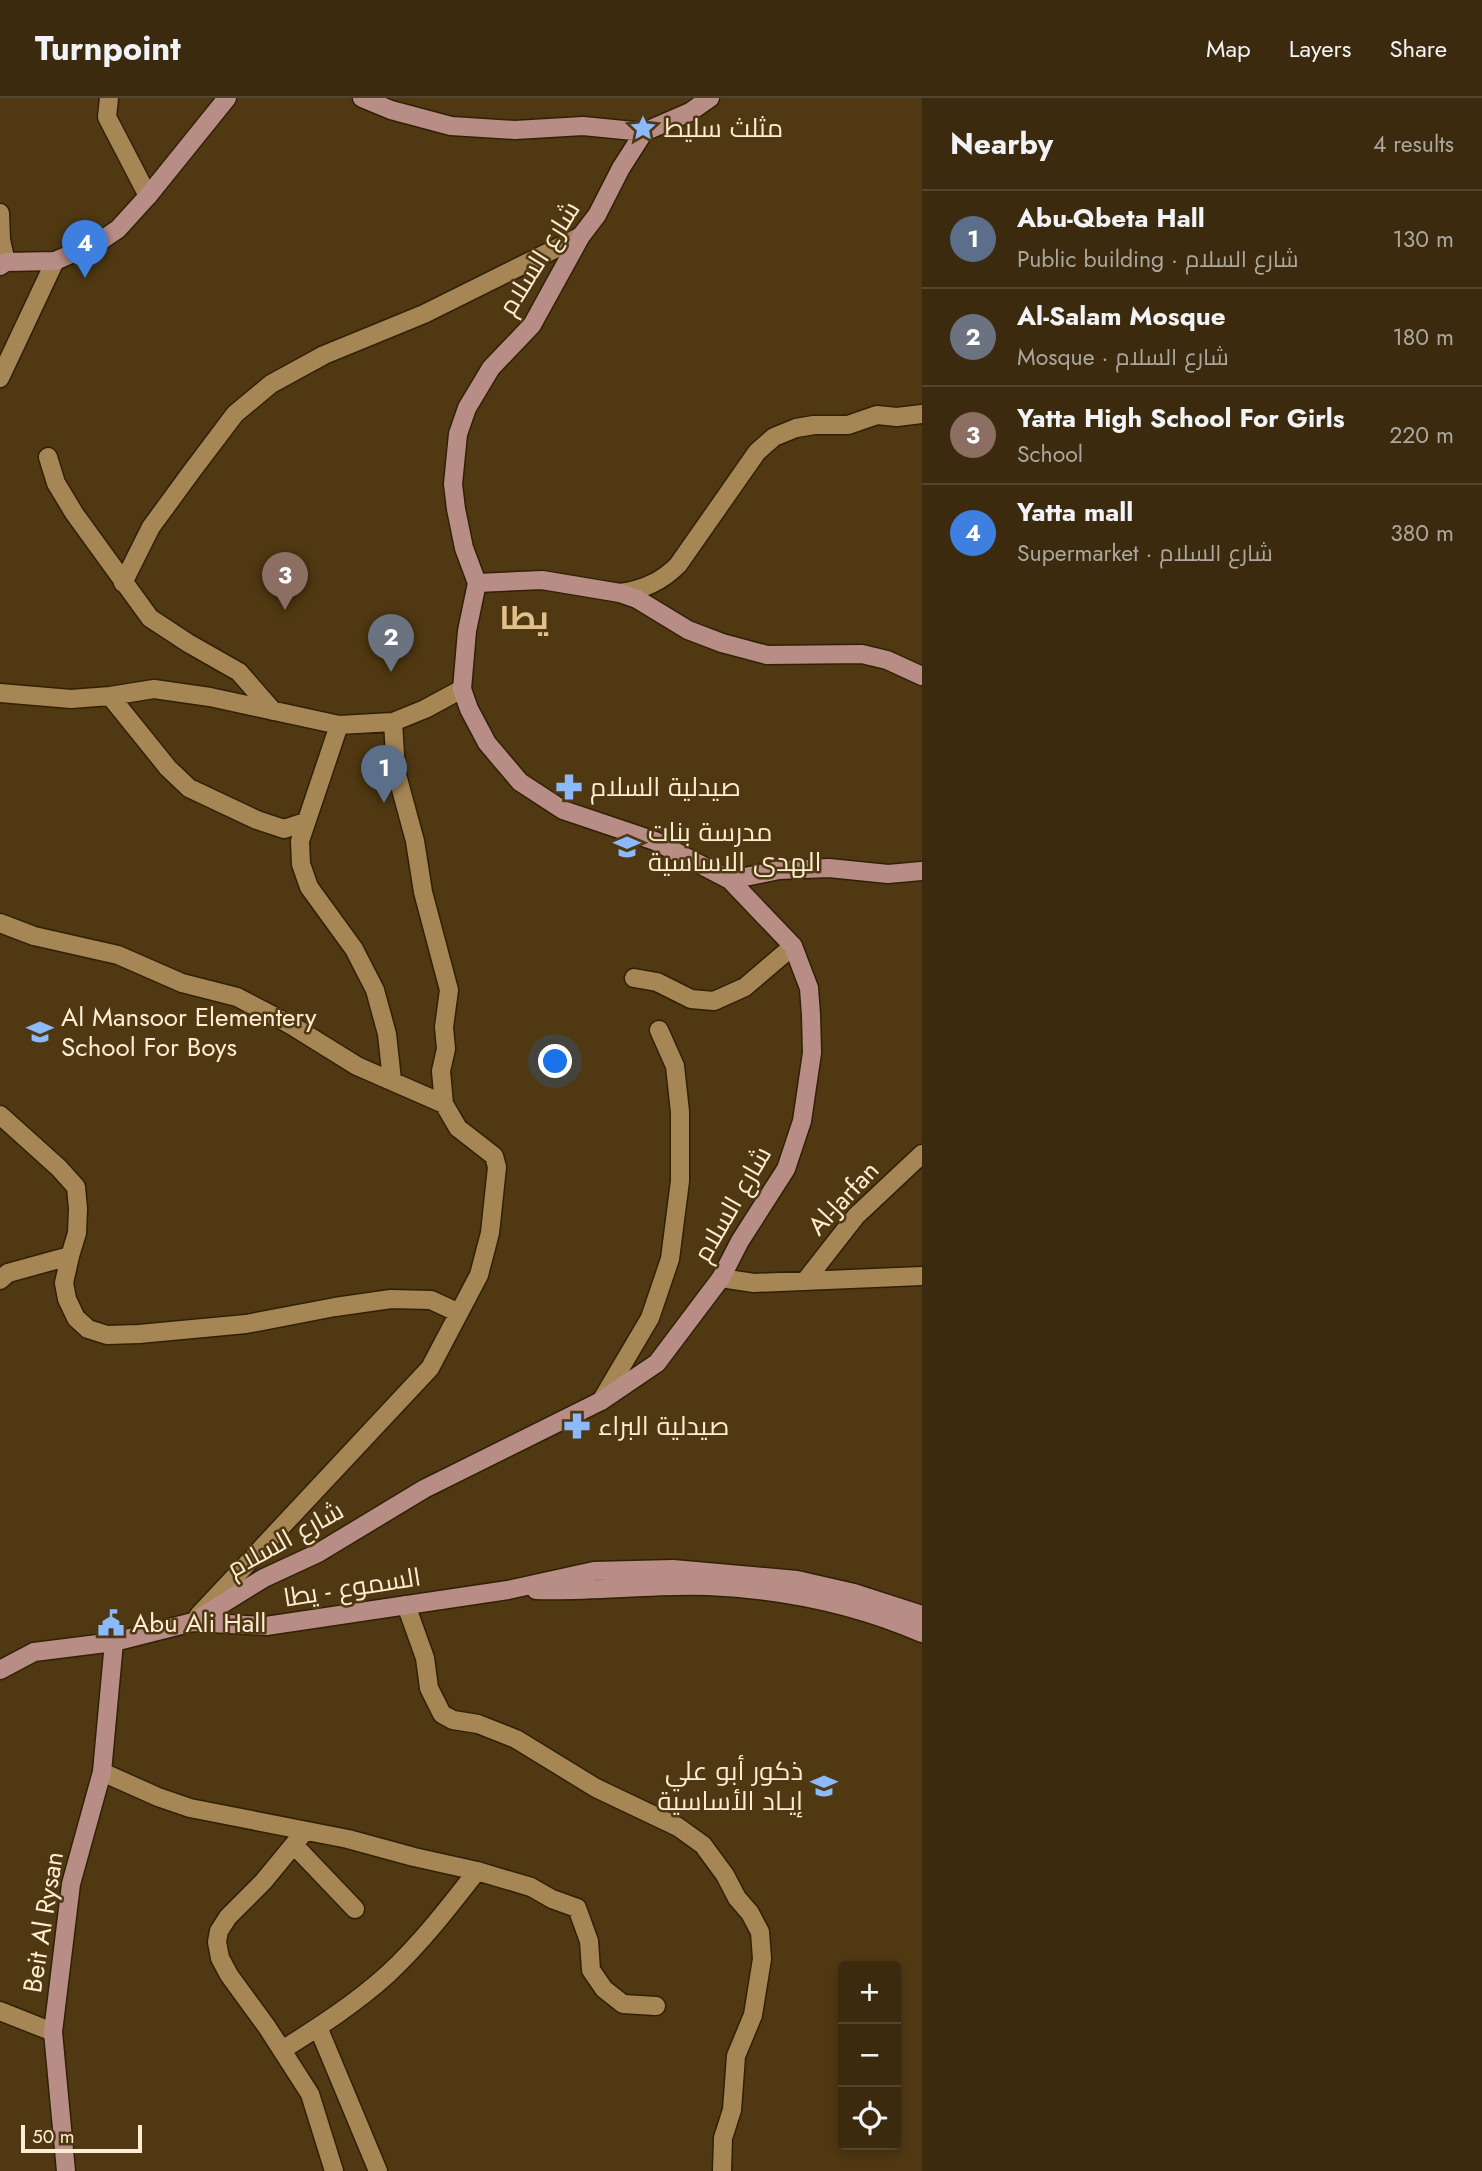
<!DOCTYPE html>
<html lang="en">
<head>
<meta charset="utf-8">
<style>
  body { margin:0; font-family:Jost,Cairo,sans-serif; background:#46361c; color:#f1f3f6 }
  .controls { position:absolute; right:21px; bottom:21px; display:grid; overflow:hidden; border-radius:7px; box-shadow:0 4px 10px #0003 }
  .controls button { width:63px; height:63px; display:grid; place-items:center; padding:0; border:0; border-bottom:2px solid #54462e; background:#3b2a0e; color:#f1f3f6; font:35px sans-serif }
  .scale { position:absolute; left:21px; bottom:18px; width:121px; box-sizing:border-box; padding-left:7px; border:4px solid #feedd3; border-top:0; font-size:19px; line-height:24px; white-space:nowrap; color:#feedd3; -webkit-text-stroke:5px #4f3812; paint-order:stroke }
  .you { position:absolute; left:556px; top:964px; width:24px; height:24px; margin:-18px; border:5px solid #fff; border-radius:50%; background:#1a73e8; box-shadow:0 0 0 10px #1a73e833 }
  .badge { display:grid; place-items:center; width:46px; height:46px; border-radius:50%; background:#e797bd; color:#fff; font-size:23px; font-weight:700 }
  .pin { position:absolute; translate:-50% -58px; filter:drop-shadow(0 2px 4px #0008) }
  .pin::after { content:''; position:absolute; top:37px; width:24px; height:21px; background:inherit; clip-path:polygon(0 0,100% 0,50% 100%) }
  .list { margin:0; padding:0; list-style:none }
  h2 { display:flex; justify-content:space-between; align-items:center; height:91px; margin:0; padding:0 28px; font-size:30px }
  h2 small { font-size:23px; font-weight:400; color:#aca79e }
  .list li { display:grid; grid-template-columns:46px 1fr auto; gap:21px; align-items:center; box-sizing:border-box; height:98px; padding:0 28px; border-top:2px solid #54462e }
  .list b { display:block; font-size:26px; white-space:nowrap }
  .list p { margin:0; font-size:23px; white-space:nowrap; color:#aca79e }
  .list em { font-size:23px; font-style:normal; color:#aca79e }
  .icon { flex:none; width:38px; height:38px; fill:none; stroke:currentColor; stroke-width:2; stroke-linecap:round; stroke-linejoin:round }
  .map { position:relative; flex:none; width:922px; height:2073px; overflow:hidden }
  header { display:flex; align-items:center; gap:42px; box-sizing:border-box; height:98px; padding:0 35px; background:#3b2a0e; border-bottom:2px solid #54462e }
  header strong { font-size:33px }
  nav { display:flex; gap:38px; margin-inline-start:auto; font-size:24px }
  main { display:flex }
  aside { flex:1; background:#3b2a0e }
  .map>svg:first-child { display:block }
  .lines { fill:none; stroke-linecap:round; stroke-linejoin:round }
  .street-casing { stroke:#302106; stroke-width:21 }
  .secondary-casing { stroke:#302106; stroke-width:21 }
  .street { stroke:#a68655; stroke-width:18 }
  .secondary { stroke:#b88d85; stroke-width:18 }
  .labels { text-anchor:middle; stroke-width:5; stroke-linejoin:round; paint-order:stroke }
  .poi-label { font-size:26px; fill:#feedd3; stroke:#4f3812; text-anchor:start }
  .street-label { font-size:26px; fill:#feedd3; stroke:#4f3812 }
  .district-label { font-size:33px; font-weight:bold; fill:#e1c08c; stroke:#4f3812 }
</style>
</head>
<body>
<header>
<strong>Turnpoint</strong>
<nav><a>Map</a><a>Layers</a><a>Share</a></nav>
</header>
<main>
<div class="map">
<svg width="922" height="2073" viewBox="0 0 922 2073">
  <rect width="100%" height="100%" fill="#4f3812"/>
  <g class="lines">
    <g class="street-casing">
      <path id="street" d="M109,0L107,19L148,98
        M0,115L1,142L6,164
        M0,280L55,163
        M48,359L56,385L74,415L150,520L188,545L239,574L273,613
        M123,485L151,429L192,373L235,316L271,286L324,257L424,216L581,138
        M620,495C643,492 661,484 678,467L757,354L774,339L796,330L814,327H848L877,317L897,319L922,316
        M0,595L71,601L110,598L154,591L210,599L339,627L393,624L425,611L462,591
        M110,598L168,670L189,690L257,722L284,731L305,724
        M339,627L300,743L301,766L309,789L354,851L375,892L387,936L392,982
        M0,825L34,838L118,857L182,885L237,899L291,927L357,968L444,1006
        M634,880L657,884L691,901L714,903L745,889L793,848
        M0,1017L59,1070L76,1089L78,1111L77,1135L70,1158L8,1175L0,1182
        M70,1158L64,1185L67,1201L76,1220L88,1231L107,1237L139,1236L246,1226L335,1209L391,1201L431,1202L459,1215
        M721,1180L754,1185L922,1178
        M806,1182L856,1118L922,1056
        M601,1303L650,1220L670,1161L680,1083V1014L675,968L659,932
        M406,1507L425,1560L429,1590L442,1616L453,1622L478,1626L516,1641L596,1690L678,1729L703,1747L725,1777L737,1800L750,1815L760,1834L762,1861L753,1917L736,1958L732,2012L723,2040L722,2073
        M199,1517L430,1270L479,1177L490,1135L497,1069L494,1058L458,1030L444,1006L441,973L446,951L444,929L449,892L423,794L415,743L396,673L393,624
        M102,1674L158,1699L190,1710L348,1741L414,1759L477,1773L531,1789L552,1801L577,1810L589,1843L591,1872L604,1891L623,1906L656,1908
        M305,1733L263,1784L228,1819L219,1833L217,1844L220,1860L229,1877L267,1929L310,1996L334,2073
        M294,1747L355,1811
        M0,1913L53,1934
        M318,1929L378,2073
        M282,1952C319,1929 356,1905 388,1876C422,1844 449,1809 477,1773"/>
    </g>
    <g class="secondary-casing">
      <path id="secondary" d="M362,0L391,12L451,28L515,32L583,28L644,34L690,14L710,0
        M0,168L6,164L55,163L99,144L118,131L148,98L227,0
        M477,485L542,482L620,495L637,501L688,532L722,545L767,557L862,556L887,562L922,578
        M730,782L779,772L829,770L888,776L922,773
        M536,1492C593,1494 650,1486 708,1488C781,1491 855,1506 922,1535
        M193,1524L264,1480L318,1455L424,1391L601,1303L657,1265L721,1180L740,1143L786,1071L802,1023L812,955L811,917L809,890L793,848L730,782L655,743L563,712L520,684L487,645L469,611L462,591L467,533L477,485L464,450L456,411L453,386L458,336L467,310L491,270L532,227L581,138L597,117L621,70L644,34
        M0,1572L34,1554L114,1544L193,1524L266,1528L508,1492L594,1473L673,1471L797,1482L854,1495L922,1517
        M66,2073L53,1934L71,1786L102,1674L114,1544"/>
    </g>
    <use href="#street" class="street"/>
    <use href="#secondary" class="secondary"/>
  </g>
  <defs>
    <g id="sight-bare" transform="scale(2.1)"><path d="M0-6L1.8-2.2L6-1.7L2.9 1.2L3.7 5.4L0 3.3L-3.7 5.4L-2.9 1.2L-6-1.7L-1.8-2.2Z" fill="#8cb9fc" stroke="#4f3812" stroke-width="2.5" paint-order="stroke"/></g>
    <g id="pharmacy-bare" transform="scale(2.1)"><path d="M-2-6h4v4h4v4h-4v4h-4v-4h-4v-4h4Z" fill="#8cb9fc" stroke="#4f3812" stroke-width="2.5" paint-order="stroke"/></g>
    <g id="school-bare" transform="scale(2.1)"><path d="M0-5L7-2L0 1L-7-2ZM-4 1L0 2.5L4 1V4Q0 6-4 4Z" fill="#8cb9fc" stroke="#4f3812" stroke-width="2.5" paint-order="stroke"/></g>
    <g id="civic-bare" transform="scale(2.1)"><path d="M-.6-6.5H3V-4.5H.6V-3L4-1V1h2V6H-6V1h2V-1L-.6-3ZM-1.2 2.5V6h2.4V2.5Z" fill="#8cb9fc" stroke="#4f3812" stroke-width="2.5" paint-order="stroke"/></g>
  </defs>
  <g fill-rule="evenodd">
    <use href="#sight-bare" x="643" y="30"/>
    <use href="#pharmacy-bare" x="569" y="689"/>
    <use href="#school-bare" x="627" y="749"/>
    <use href="#school-bare" x="40" y="934"/>
    <use href="#pharmacy-bare" x="577" y="1328"/>
    <use href="#civic-bare" x="111" y="1525"/>
    <use href="#school-bare" x="824" y="1688"/>
  </g>
  <g class="labels">
    <g class="poi-label">
      <text x="664" y="39">مثلث سليط</text>
      <text x="590" y="698">صيدلية السلام</text>
      <text x="648" y="743">مدرسة بنات<tspan x="648" dy="30">الهدى الاساسية</tspan></text>
      <text x="61" y="928">Al Mansoor Elementery<tspan x="61" dy="30">School For Boys</tspan></text>
      <text x="598" y="1337">صيدلية البراء</text>
      <text x="132" y="1534">Abu Ali Hall</text>
      <text x="803" y="1682" text-anchor="end">ذكور أبو علي<tspan x="803" dy="30">إيـاد الأساسية</tspan></text>
    </g>
    <g class="street-label">
      <text transform="translate(539 160) rotate(-58)" y="9">شارع السلام</text>
      <text transform="translate(843 1100) rotate(-47)" y="9">Al-Jarfan</text>
      <text transform="translate(732 1106) rotate(-60)" y="9">شارع السلام</text>
      <text transform="translate(285 1441) rotate(-29)" y="9">شارع السلام</text>
      <text transform="translate(352 1489) rotate(-9)" y="9">السموع - يطا</text>
      <text transform="translate(43 1824) rotate(-81)" y="9">Beit Al Rysan</text>
    </g>
    <g class="district-label">
      <text x="524" y="531">يطا</text>
    </g>
  </g>
</svg>
<div class="controls">
<button>+</button>
<button>−</button>
<button><svg class="icon" aria-label="locate" viewBox="0 0 24 24"><circle cx="12" cy="12" r="6"/><path d="M12 2v4M12 18v4M2 12h4M18 12h4"/></svg></button>
</div>
<div class="scale">50 m</div>
<div class="you"></div>
<div class="pin badge" style="left:384px;top:705px;background:#5c6f8a">1</div>
<div class="pin badge" style="left:391px;top:574px;background:#6b7280">2</div>
<div class="pin badge" style="left:285px;top:512px;background:#8d6e63">3</div>
<div class="pin badge" style="left:85px;top:180px;background:#3f7fe0">4</div>
</div>
<aside>
<h2>Nearby<small>4 results</small></h2>
<ul class="list">
<li><span class="badge" style="background:#5c6f8a">1</span><div><b>Abu-Qbeta Hall</b><p>Public building · شارع السلام</p></div><em>130 m</em></li>
<li><span class="badge" style="background:#6b7280">2</span><div><b>Al-Salam Mosque</b><p>Mosque · شارع السلام</p></div><em>180 m</em></li>
<li><span class="badge" style="background:#8d6e63">3</span><div><b>Yatta High School For Girls</b><p>School</p></div><em>220 m</em></li>
<li><span class="badge" style="background:#3f7fe0">4</span><div><b>Yatta mall</b><p>Supermarket · شارع السلام</p></div><em>380 m</em></li>
</ul>
</aside>
</main>
</body>
</html>
